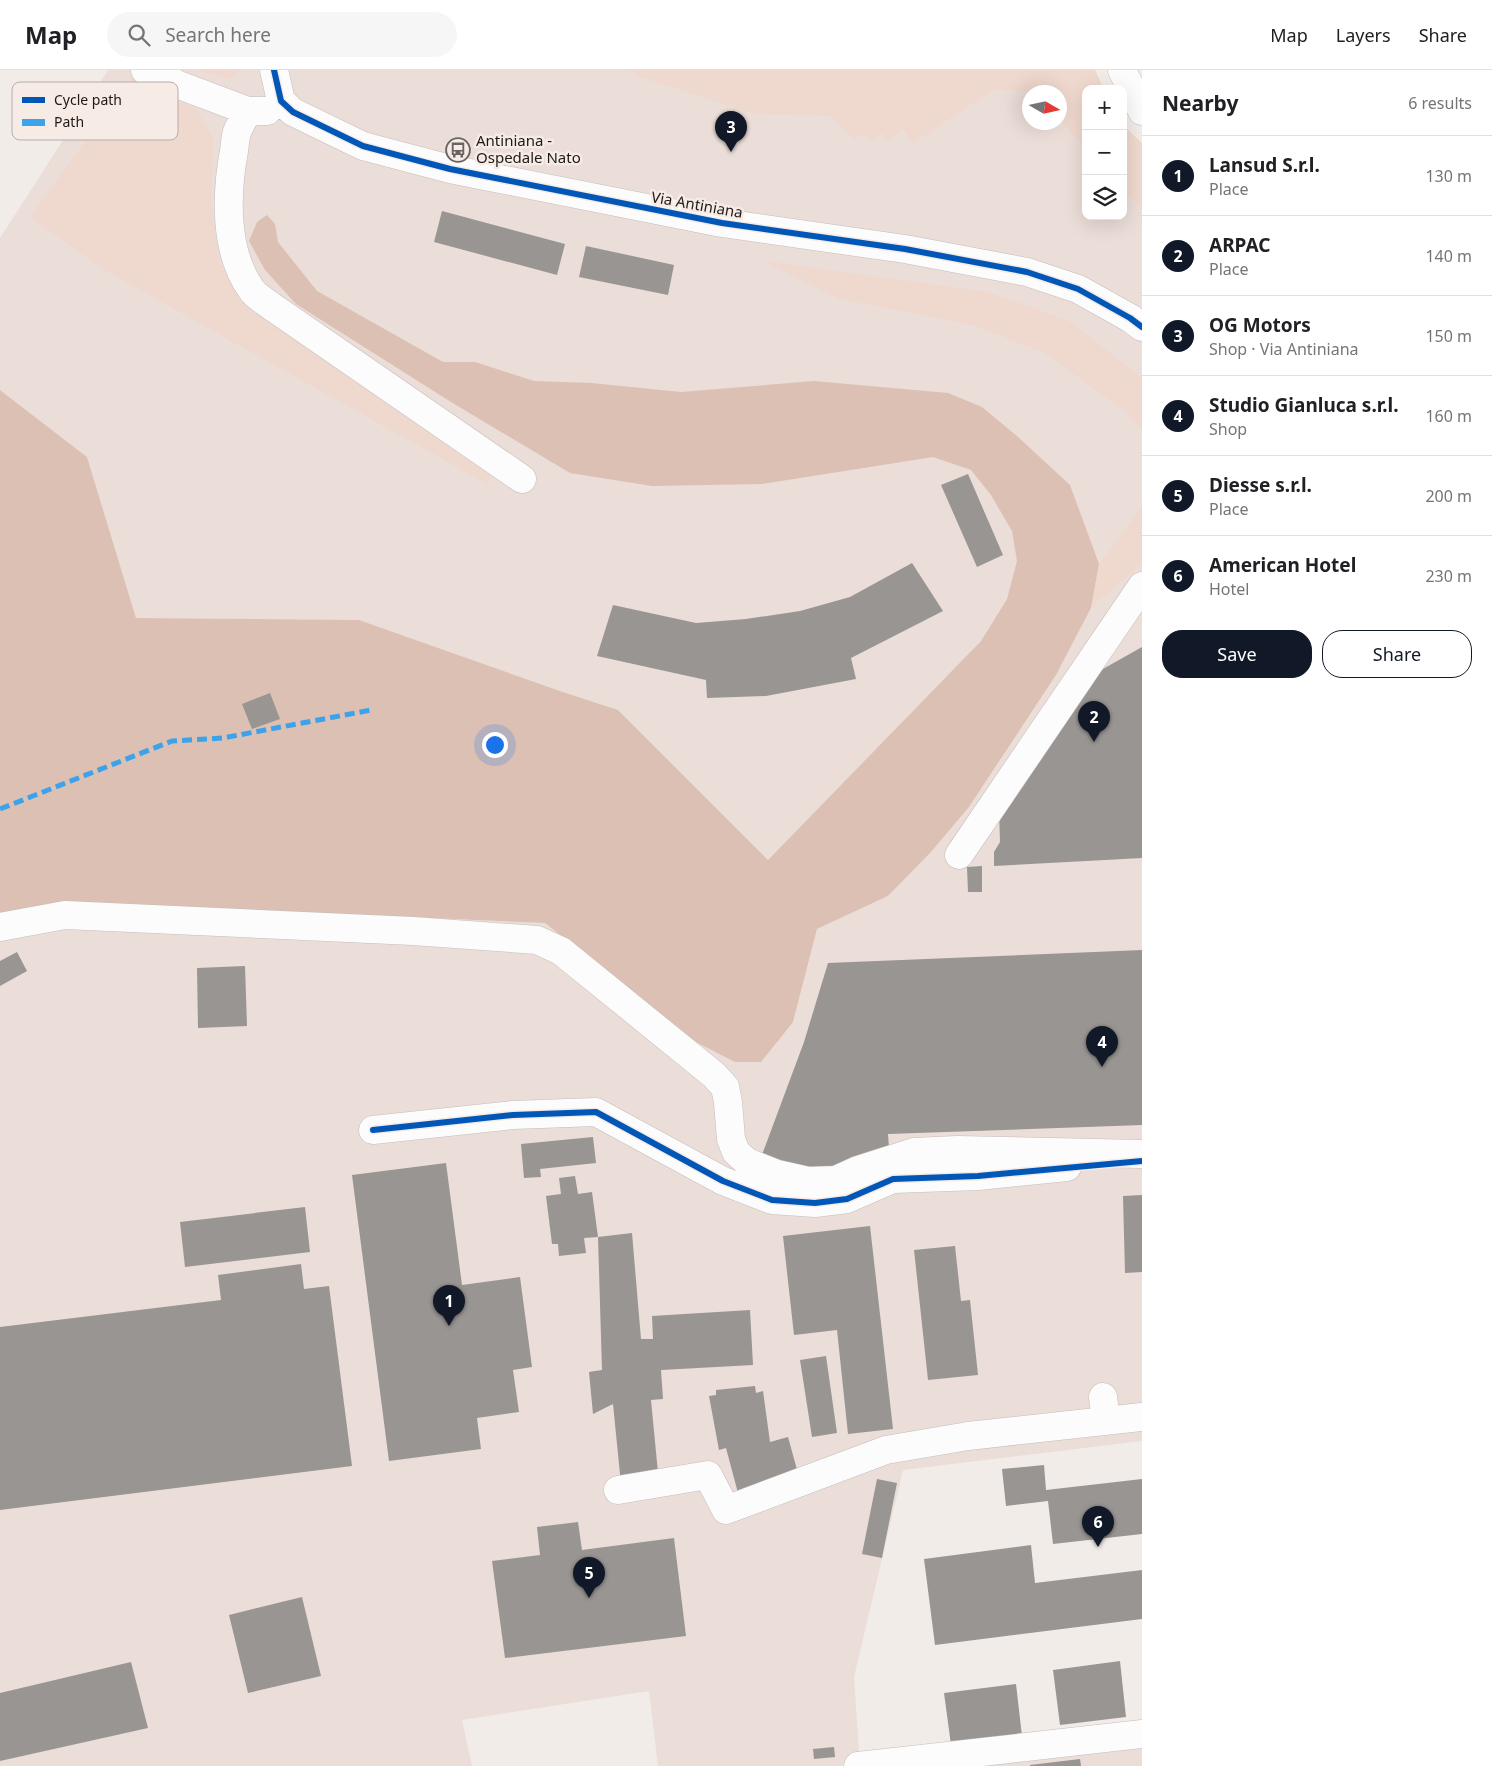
<!DOCTYPE html>
<html lang="en">
<head>
<meta charset="utf-8">
<style>
  body { margin:0; font-family:"Noto Sans",sans-serif; background:#f6f6f6; color:#202124 }
  .controls { position:absolute; right:15px; top:15px; display:grid; overflow:hidden; border-radius:10px; box-shadow:0 5px 20px #0002 }
  .controls button { width:45px; height:45px; display:grid; place-items:center; padding:0; border:0; border-bottom:1px solid #e0e0e0; background:#fff; color:#202124; font:25px sans-serif }
  .compass { position:absolute; left:1022px; top:15px; width:45px; height:45px; border-radius:50%; background:#fff; box-shadow:0 5px 20px #0002; rotate:99deg }
  .you { position:absolute; left:494px; top:674px; width:18px; height:18px; margin:-12px; border:4px solid #fff; border-radius:50%; background:#1a73e8; box-shadow:0 0 0 8px #1a73e833 }
  .badge { display:grid; place-items:center; width:32px; height:32px; border-radius:50%; background:#111827; color:#fff; font-size:16px; font-weight:700 }
  .pin { position:absolute; translate:-50% -41px; filter:drop-shadow(0 1px 2px #0008) }
  .pin::after { content:''; position:absolute; top:26px; width:18px; height:15px; background:inherit; clip-path:polygon(0 0,100% 0,50% 100%) }
  .list { margin:0; padding:0; list-style:none }
  h2 { display:flex; justify-content:space-between; align-items:center; height:65px; margin:0; padding:0 20px; font-size:21px }
  h2 small { font-size:16px; font-weight:400; color:#757577 }
  .list li { display:grid; grid-template-columns:32px 1fr auto; gap:15px; align-items:center; box-sizing:border-box; height:80px; padding:0 20px; border-top:1px solid #e0e0e0 }
  .list b { display:block; font-size:19px; white-space:nowrap }
  .list p { margin:0; font-size:16px; white-space:nowrap; color:#757577 }
  .list em { font-size:16px; font-style:normal; color:#757577 }
  .actions { display:flex; gap:10px; padding:15px 20px }
  .actions a { flex:1; padding:11px 0; border:1px solid #111827; border-radius:20px; text-align:center; font-size:18px; color:#111827 }
  .actions .main { background:#111827; color:#fff }
  .icon { flex:none; width:28px; height:28px; fill:none; stroke:currentColor; stroke-width:2; stroke-linecap:round; stroke-linejoin:round }
  .map { position:relative; flex:none; width:1142px; height:1696px; overflow:hidden }
  header { display:flex; align-items:center; gap:30px; box-sizing:border-box; height:70px; padding:0 25px; background:#fff; border-bottom:1px solid #e0e0e0 }
  header strong { font-size:24px }
  nav { display:flex; gap:28px; margin-inline-start:auto; font-size:18px }
  .search { width:350px; height:45px; background:#f6f6f6; display:flex; align-items:center; gap:12px; box-sizing:border-box; padding:0 18px; border-radius:28px; color:#757577; font-size:19px }
  main { display:flex }
  aside { flex:1; background:#fff }
  .map>svg:first-child { display:block }
  .built { fill:#ebddd7 }
  .green { fill:#efd8ce }
  .forest { fill:#dbc0b3 }
  .building { fill:#999593 }
  .lines { fill:none; stroke-linecap:round; stroke-linejoin:round }
  .minor-casing { stroke:#c3bebc; stroke-width:29 }
  .minor { stroke:#fdfcfc; stroke-width:28 }
  .quiet { stroke:#3da2ea; stroke-width:5; stroke-dasharray:10 5; stroke-linecap:butt }
  .cycleway-casing { stroke:#f6ebe5; stroke-width:9 }
  .cycleway { stroke:#0057b8; stroke-width:6 }
  .labels { text-anchor:middle; stroke-width:5; stroke-linejoin:round; paint-order:stroke }
  .poi-label { font-size:15px; fill:#1f1a18; stroke:#f6ebe5; text-anchor:start }
  .street-label { font-size:15px; fill:#1f1a18; stroke:#f6ebe5 }
  .key { fill:#f6ebe5; stroke:#b6aca8; stroke-width:1 }
  .key-label { font-size:14px; fill:#1f1a18 }
</style>
</head>
<body>
<header>
<strong>Map</strong>
<div class="search"><svg class="icon" aria-label="search" viewBox="0 0 24 24"><circle cx="10" cy="10" r="6"/><path d="M15 15l6 6"/></svg>Search here</div>
<nav><a>Map</a><a>Layers</a><a>Share</a></nav>
</header>
<main>
<div class="map">
<svg width="1142" height="1696" viewBox="0 0 1142 1696">
  <rect width="100%" height="100%" fill="#f2ece9"/>
  <path class="built" d="M108,0H196L229,10L240,0H971L1033,22H1030V52H1060V51L1086,80V146H1123V121L1129,128L1142,136V435L1099,494L1007,529L981,571L768,790L618,640L560,621L359,550L136,548L87,387L0,320V168Z
    M1142,495V1371L903,1400L854,1607L860,1696H658L649,1621L462,1650L472,1696H0V845L65,832L545,853L694,971L793,952L817,859L888,826L931,782L969,737L1056,605L1091,538Z
    M1142,1668V1696H934Z"/>
  <path class="green" d="M196,0H240L229,10Z
    M629,0H1095L1104,19H1086V80L1060,51V22L993,20L913,73L903,59L888,71L882,63L870,71L863,64L854,69L831,46L755,44L641,7Z
    M132,7L197,40L213,69L211,134L220,194L249,239L492,401L487,414L103,199L30,147Z
    M1123,55L1142,73V136L1129,128L1123,121Z
    M763,191L988,222L1069,251L1142,308V360L1127,343L1045,283L973,255L840,229Z
    M1142,435V495L1091,538L1099,494Z"/>
  <path class="forest" d="M267,145L275,154L278,172L317,221L443,292H475L534,311L591,313L681,322L814,311L948,323L982,337L1018,367L1070,415L1099,494L1091,538L1056,605L969,737L931,782L888,826L817,859L793,952L761,992H735L694,971L545,853L65,832L0,845V320L87,387L136,548L359,550L560,621L618,640L768,790L981,571L1007,529L1017,491L1012,461L991,425L971,400L933,387L762,414L652,416L570,403L451,332L296,234L265,200L249,171L257,152Z"/>
  <path class="building" d="M442,141L565,174L557,205L434,172Z
    M586,176L674,195L668,225L579,207Z
    M968,404L1003,485L977,497L941,415Z
    M912,493L943,541L851,588L856,609L766,626L707,628L706,610L597,586L613,535L696,553L746,549L800,541L850,527Z
    M1142,577V788L994,796V782L1000,772L999,740L1094,604Z
    M270,623L280,649L252,659L242,634Z
    M982,796V822H968L967,797Z
    M1142,880V1055L888,1064L889,1078L833,1103L760,1090L804,972L828,893Z
    M17,882L27,901L0,916V891Z
    M245,896L247,956L198,958L197,898Z
    M593,1067L596,1093L540,1099L541,1107L524,1108L521,1074Z
    M446,1093L462,1215L520,1207L532,1297L513,1300L519,1342L477,1348L481,1379L389,1391L352,1105Z
    M575,1106L578,1124L592,1122L598,1167L632,1163L641,1269H653L652,1246L750,1240L753,1295L661,1300L663,1329L651,1330L658,1403L621,1414L613,1334L593,1344L589,1302L602,1300L598,1167L584,1168L586,1183L559,1186L558,1174H552L546,1126L561,1124L559,1108Z
    M1142,1125V1202L1125,1203L1123,1126Z
    M305,1137L310,1182L185,1197L180,1152Z
    M870,1156L893,1359L848,1364L837,1260L794,1265L783,1166Z
    M955,1176L961,1231L970,1230L978,1305L928,1310L914,1180Z
    M301,1194L304,1219L329,1216L352,1396L0,1440V1257L221,1230L218,1205Z
    M826,1286L837,1363L812,1367L800,1290Z
    M755,1316L756,1323L763,1321L770,1372L788,1367L799,1407L738,1423L726,1378L719,1380L709,1326L716,1325V1320Z
    M1044,1395L1046,1420L1142,1409V1464L1053,1474L1048,1431L1006,1436L1002,1399Z
    M877,1409L897,1413L882,1488L862,1484Z
    M578,1452L582,1480L674,1468L686,1566L505,1588L492,1491L540,1485L537,1457Z
    M1031,1475L1035,1513L1142,1500V1549L935,1575L924,1489Z
    M302,1527L321,1606L248,1623L229,1545Z
    M1120,1591L1126,1647L1060,1655L1053,1600Z
    M131,1592L148,1658L0,1691V1623Z
    M1016,1614L1022,1666L951,1675L944,1623Z
    M834,1677L835,1687L814,1689L813,1679Z
    M1080,1689L1081,1696H1030V1695Z"/>
  <g class="lines">
    <g class="minor-casing">
      <path id="minor" d="M145,0L179,15L248,41H267
        M274,0L281,31L293,42L363,76L450,99L722,153L905,179L1027,202L1078,219L1130,248L1142,257
        M1122,0L1142,41
        M248,41C244,48 240,55 237,62C235,68 235,75 234,81C226,124 224,181 251,219C255,226 265,231 271,236L522,409
        M959,785L1142,516
        M0,857L65,845L413,861L537,870L561,881L714,1005L725,1017L728,1032L731,1069L736,1082L747,1092L777,1104L808,1111L836,1110L858,1100L914,1082L957,1080L1142,1084
        M373,1060L513,1045L596,1042L723,1111L772,1130L815,1133L847,1129L893,1109L978,1106L1067,1097
        M1103,1327L1106,1351
        M618,1420L708,1405L726,1440L886,1380L968,1366L1142,1347
        M858,1696L1142,1664"/>
    </g>
    <use href="#minor" class="minor"/>
    <path class="quiet" d="M0,739L172,671L223,668L371,640"/>
    <g class="cycleway-casing">
      <path id="cycleway" d="M274,0L281,31L293,42L363,76L450,99L722,153L905,179L1027,202L1078,219L1130,248L1142,257
        M373,1060L513,1045L596,1042L723,1111L772,1130L815,1133L847,1129L893,1109L978,1106L1142,1091"/>
    </g>
    <use href="#cycleway" class="cycleway"/>
  </g>
  <defs>
    <g id="bus-ring" transform="scale(1.25)"><circle r="9.5" fill="#f6ebe5" stroke="#696461" stroke-width="1.5"/><path d="M-5-6H5V4H4V6H2V4H-2V6H-4V4H-5ZM-3.5-4V0h7V-4ZM-3.5 1.2v1.5H-2V1.2ZM2 1.2v1.5H3.5V1.2Z" fill="#696461"/></g>
  </defs>
  <g fill-rule="evenodd">
    <use href="#bus-ring" x="458" y="80"/>
  </g>
  <g class="labels">
    <g class="poi-label">
      <text x="476" y="76">Antiniana -<tspan x="476" dy="17">Ospedale Nato</tspan></text>
    </g>
    <g class="street-label">
      <text transform="translate(697 135) rotate(10)" y="5">Via Antiniana</text>
    </g>
  </g>
  <rect x="12" y="12" width="166" height="58" rx="8" class="key"/>
  <rect x="22" y="27" width="23" height="6" fill="#0057b8"/>
  <rect x="22" y="49" width="23" height="7" fill="#3da2ea"/>
  <g class="key-label">
    <text x="54" y="35">Cycle path</text>
    <text x="54" y="57">Path</text>
  </g>
</svg>
<div class="controls">
<button>+</button>
<button>−</button>
<button><svg class="icon" aria-label="layers" viewBox="0 0 24 24"><path d="M12 4l9 5-9 5-9-5zM3 14l9 5 9-5"/></svg></button>
</div>
<svg class="compass" viewBox="-18 -18 36 36"><path d="M0-13l5 13h-10z" fill="#e53935"/><path d="M0 13l5-13h-10z" fill="#757577"/></svg>
<div class="you"></div>
<div class="pin badge" style="left:449px;top:1256px">1</div>
<div class="pin badge" style="left:1094px;top:672px">2</div>
<div class="pin badge" style="left:731px;top:82px">3</div>
<div class="pin badge" style="left:1102px;top:997px">4</div>
<div class="pin badge" style="left:589px;top:1528px">5</div>
<div class="pin badge" style="left:1098px;top:1477px">6</div>
</div>
<aside>
<h2>Nearby<small>6 results</small></h2>
<ul class="list">
<li><span class="badge">1</span><div><b>Lansud S.r.l.</b><p>Place</p></div><em>130 m</em></li>
<li><span class="badge">2</span><div><b>ARPAC</b><p>Place</p></div><em>140 m</em></li>
<li><span class="badge">3</span><div><b>OG Motors</b><p>Shop · Via Antiniana</p></div><em>150 m</em></li>
<li><span class="badge">4</span><div><b>Studio Gianluca s.r.l.</b><p>Shop</p></div><em>160 m</em></li>
<li><span class="badge">5</span><div><b>Diesse s.r.l.</b><p>Place</p></div><em>200 m</em></li>
<li><span class="badge">6</span><div><b>American Hotel</b><p>Hotel</p></div><em>230 m</em></li>
</ul>
<div class="actions"><a class="main">Save</a><a>Share</a></div>
</aside>
</main>
</body>
</html>
